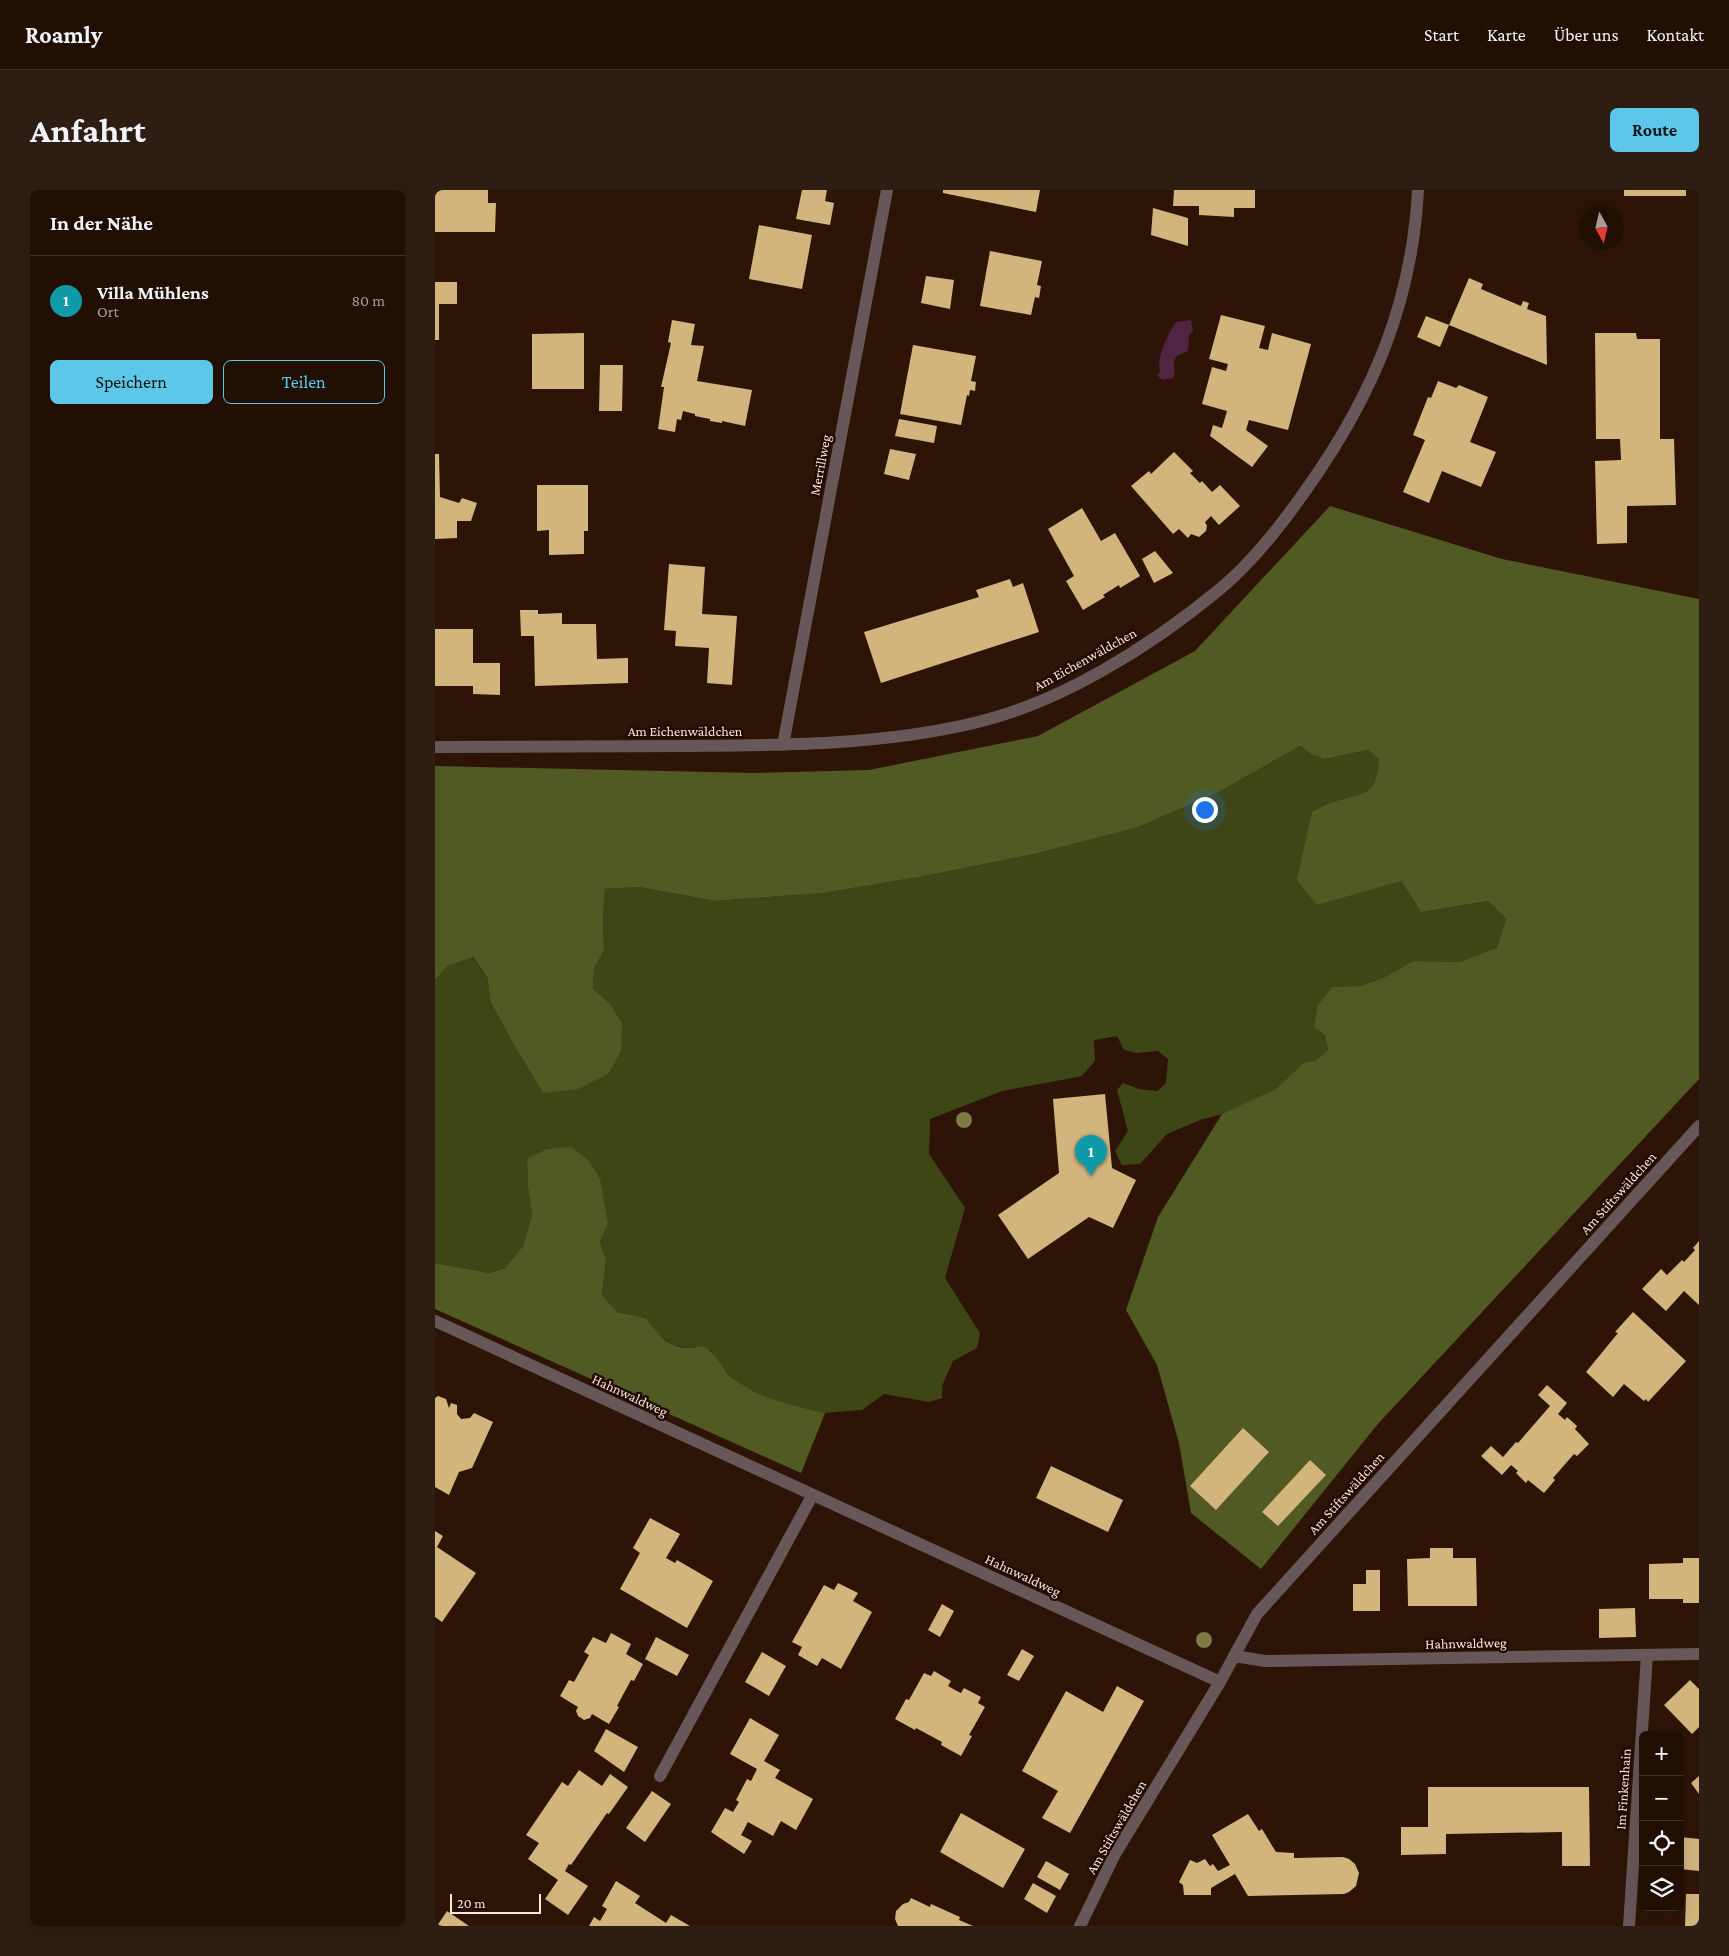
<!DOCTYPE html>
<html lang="de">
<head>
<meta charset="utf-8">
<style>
  body { margin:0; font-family:"Crimson Pro",serif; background:#2e1d13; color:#f1f3f6 }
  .controls { position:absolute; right:15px; bottom:15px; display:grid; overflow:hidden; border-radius:8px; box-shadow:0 5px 20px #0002 }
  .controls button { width:45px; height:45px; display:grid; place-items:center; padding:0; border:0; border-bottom:1px solid #3f2f26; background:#220f04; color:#f1f3f6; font:25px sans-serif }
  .compass { position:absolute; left:1144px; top:15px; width:45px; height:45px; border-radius:50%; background:#220f04; box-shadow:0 5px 20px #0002; rotate:172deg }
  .scale { position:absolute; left:15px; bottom:12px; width:91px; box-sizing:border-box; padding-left:5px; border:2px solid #f9e6dd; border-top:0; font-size:14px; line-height:18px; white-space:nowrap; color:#f9e6dd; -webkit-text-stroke:4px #230b01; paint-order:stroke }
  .you { position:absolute; left:769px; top:619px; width:18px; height:18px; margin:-12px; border:4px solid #fff; border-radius:50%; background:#1a73e8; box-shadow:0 0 0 8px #1a73e833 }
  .badge { display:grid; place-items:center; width:32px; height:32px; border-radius:50%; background:#5cc7e8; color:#fff; font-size:16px; font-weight:700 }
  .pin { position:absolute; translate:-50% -41px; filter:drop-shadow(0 1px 2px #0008) }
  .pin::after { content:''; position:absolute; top:26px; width:18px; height:15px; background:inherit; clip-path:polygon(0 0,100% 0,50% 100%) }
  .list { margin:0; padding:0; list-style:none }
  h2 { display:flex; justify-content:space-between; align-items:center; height:65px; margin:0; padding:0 20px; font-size:21px }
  h2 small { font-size:16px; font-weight:400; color:#a29c9a }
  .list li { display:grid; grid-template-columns:32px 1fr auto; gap:15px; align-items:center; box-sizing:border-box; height:90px; padding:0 20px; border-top:1px solid #3f2f26 }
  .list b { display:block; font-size:19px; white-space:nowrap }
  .list p { margin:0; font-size:16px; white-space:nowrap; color:#a29c9a }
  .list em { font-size:16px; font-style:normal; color:#a29c9a }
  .actions { display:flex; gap:10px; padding:15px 20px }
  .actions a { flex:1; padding:11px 0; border:1px solid #5cc7e8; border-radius:8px; text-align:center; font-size:18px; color:#5cc7e8 }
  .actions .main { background:#5cc7e8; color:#111 }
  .icon { flex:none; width:28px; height:28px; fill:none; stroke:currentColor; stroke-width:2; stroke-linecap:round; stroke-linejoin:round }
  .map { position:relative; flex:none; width:1264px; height:1736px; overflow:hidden; border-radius:8px }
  header { display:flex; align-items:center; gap:30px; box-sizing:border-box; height:70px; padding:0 25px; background:#220f04; border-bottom:1px solid #3f2f26 }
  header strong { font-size:24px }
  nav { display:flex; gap:28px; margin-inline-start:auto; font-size:18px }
  .intro { display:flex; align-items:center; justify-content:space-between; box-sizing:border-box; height:120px; padding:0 30px }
  h1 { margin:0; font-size:35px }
  .button { padding:12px 22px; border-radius:8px; background:#5cc7e8; color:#111; font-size:18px; font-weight:700 }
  main { display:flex; gap:30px; padding:0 30px }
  aside { flex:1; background:#220f04; border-radius:8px; box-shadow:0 5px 20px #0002 }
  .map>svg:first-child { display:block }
  .green { fill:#3e4616 }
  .forest { fill:#515a22 }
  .water { fill:#502443 }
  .building { fill:#d2b57d }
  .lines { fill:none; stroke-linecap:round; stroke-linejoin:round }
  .lane { stroke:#675758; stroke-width:12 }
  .street { stroke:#675758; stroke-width:12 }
  .tree { fill:#7d7a45 }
  .labels { text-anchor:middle; stroke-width:5; stroke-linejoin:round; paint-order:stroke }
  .street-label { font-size:14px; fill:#f9e6dd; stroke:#230b01 }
</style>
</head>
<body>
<header>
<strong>Roamly</strong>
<nav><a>Start</a><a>Karte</a><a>Über uns</a><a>Kontakt</a></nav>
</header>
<div class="intro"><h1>Anfahrt</h1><a class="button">Route</a></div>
<main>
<aside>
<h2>In der Nähe<small></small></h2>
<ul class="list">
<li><span class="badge" style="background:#0f9aa8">1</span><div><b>Villa Mühlens</b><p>Ort</p></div><em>80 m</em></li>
</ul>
<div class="actions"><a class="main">Speichern</a><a>Teilen</a></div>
</aside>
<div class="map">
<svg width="1264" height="1736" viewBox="0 0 1264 1736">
  <rect width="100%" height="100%" fill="#2e1406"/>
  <path class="green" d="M865,556L876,564L889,569L933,560L945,569C942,604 929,606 898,612L966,691L986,722L1053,711L1071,729L1062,759L1025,772L978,771L950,787L926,796L897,797L890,845L893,860L881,870L868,873L841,899L808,915L787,924L765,930L732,944L705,974L687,975L680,961L693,941L682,900L688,893L704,899L722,901L731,893L733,869L723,861L702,863L689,860L682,846L659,850L660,871L647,886L567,901L495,929L494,964L530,1018L510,1088L545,1143L542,1158L518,1171L507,1196V1208L494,1212L449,1204L427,1220L390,1223L350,1214L327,1206L304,1194L285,1176L277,1161L269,1157L253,1158L238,1155L223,1144L211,1128L182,1122L167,1105L171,1070L165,1052L173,1034L92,969L93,998L97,1025L88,1056L70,1078L54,1083L0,1073V790L13,776L37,767L52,787L56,813L80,857L108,903L175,814L158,800L159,779L169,760L168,728L170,699L204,697L280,711L388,703L495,685L599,664L701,638L784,602Z"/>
  <path class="forest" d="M895,316L1067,369L1264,409V889L942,1235L826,1379L756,1323L744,1253L722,1175L691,1120L723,1027L787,924L841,899L868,873L881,870L893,860L890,845L879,837L883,815L897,797L926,796L950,787L978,771L1025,772L1062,758L1071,729L1053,711L986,722L966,691L882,715L862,690L877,622C884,619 891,614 899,612C929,602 942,607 944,569L933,560L889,569L876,564L865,556L784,602L701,638L599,664L495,685L388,703L280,711L204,697L170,699L168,728L169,760L159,779L158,799L175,814L187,834L186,861L173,884L143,899L108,903L80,857L56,813L52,787L38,767L13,776L0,790V576L319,583L434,580L603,546L760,461Z
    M136,957L154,971L165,989L173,1034L165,1052L171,1070L167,1105L182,1122L211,1128C222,1143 233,1158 253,1158C260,1158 266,1155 272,1158C281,1163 287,1180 296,1187C323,1209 357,1215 390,1223L366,1283L0,1119V1073L54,1083L70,1078L88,1056L97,1025L93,998L92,969L112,959Z"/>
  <path class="water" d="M756,130L758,141L754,145L753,161C732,169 742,170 739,188L727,190L722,185L725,182C721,167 733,144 741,132Z"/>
  <path class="building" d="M0,0H53V13H61L60,42H0Z
    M367,0H392L390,11L399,13L395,35L361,29Z
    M508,0H605L601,22L508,3Z
    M739,0H820V18H799V27L764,25V16H738Z
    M1189,0H1251V6H1189Z
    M718,18L753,28V56L716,45Z
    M324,35L377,45L367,99L314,89Z
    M555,61L607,71L602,95L606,96L604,108L600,107L596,125L545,116Z
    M491,86L519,90L515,119L486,113Z
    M1034,88L1048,94L1046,99L1086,116L1088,111L1094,113L1092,119L1111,126L1112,175L1014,135Z
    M0,92H22V114H4V150H0Z
    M786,125L830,136L824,158L833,160L837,143L876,154L853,240L814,230L811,240L833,256L817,277L775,246L778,235L787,238L792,221L767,214L777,177L791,181L793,174L774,169Z
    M991,126L1014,135L1005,157L982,147Z
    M237,130L260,134L256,155L269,156L262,191L317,200L310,236L287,231V233L275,231V229L260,226V224L248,221L246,230L242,229L240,242L223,239L229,197H226L236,153L233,152Z
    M149,143V199H97V144Z
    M1160,143H1201L1202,149H1225V249H1239L1241,315L1192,316V353L1162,354L1160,271L1186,270L1185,249H1161Z
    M478,155L541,166L536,191L541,192L540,201L535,200L534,206L532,205L526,235L465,224Z
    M165,175H188L187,221H164Z
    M1003,191L1021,198L1024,195L1053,207L1035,252L1061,262L1046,297L1007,281L994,313L968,302L990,250L978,245L993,207L996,208Z
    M464,229L502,236L499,253L460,246Z
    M455,259L481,264L474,290L449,284Z
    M739,262L758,281L755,283L765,293L767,291L777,302L785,295L805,316L784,335L776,326L770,332L772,336L771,341L764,347L756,344L753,348L744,339L738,344L696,296L714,281L716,284Z
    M0,264H4L5,307L24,313L27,308L42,313L36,331H22V348L0,349Z
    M102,295H153V341H149V364L114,365V340L102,341Z
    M647,318L666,351L680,343L705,386L685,398L684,395L668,405L670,407L648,420L631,391L639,386L613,339Z
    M720,361L738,383L719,393L707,369Z
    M234,374L270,377L267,424L302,426L297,495L272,493L274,458L240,456L241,441L229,440Z
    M575,389L578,397L588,393L604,442L446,493L429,442L544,407L541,400Z
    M85,420H103V424L127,423V434H161L162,469L193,468V493L100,496L99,446H86Z
    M0,439H38V473H65V505L38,504V496H0Z
    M670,904L677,978L701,990L678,1038L654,1027L593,1069L563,1025L624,983L618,909Z
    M1264,1051V1115L1249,1101L1231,1121L1207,1099L1226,1079L1232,1085L1247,1070L1249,1072L1260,1060L1258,1058Z
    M1198,1122L1251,1171L1213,1212L1211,1209L1209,1211L1189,1194L1178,1207L1151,1182L1183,1143L1180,1142Z
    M1112,1195L1132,1213L1123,1224L1130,1230L1132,1227L1142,1236L1140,1239L1154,1254L1142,1266L1139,1264L1118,1288L1120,1290L1109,1303L1093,1290L1091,1293L1081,1283L1083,1281L1076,1275L1067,1285L1046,1266L1056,1256L1068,1267L1081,1252L1083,1253L1115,1216L1103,1205Z
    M3,1206L11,1209L14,1218L16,1213L22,1215V1224L26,1229L35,1228L39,1223L58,1232L37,1278L24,1282L14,1305L0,1297V1208Z
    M808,1238L834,1262L781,1320L755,1296Z
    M875,1270L891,1285L843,1336L827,1322Z
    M616,1276L688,1310L673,1342L601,1308Z
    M215,1328L245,1344L231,1368L240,1373L242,1370L278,1391L252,1438L185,1399L205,1363L198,1358Z
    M0,1341L8,1346L2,1357L41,1383L7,1432L0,1427Z
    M995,1358H1018V1368H1041L1042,1416H973L972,1369L995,1368Z
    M1248,1368H1264V1413H1248V1409H1214V1374L1248,1373Z
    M931,1380H945V1421H918V1394H931Z
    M403,1393L423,1403L418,1411L437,1422L406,1479L387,1468L382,1476L363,1465L367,1457L357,1452L389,1395L399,1400Z
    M507,1414L519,1421L505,1447L493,1440Z
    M1200,1418L1201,1447L1164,1448V1419Z
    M176,1443L196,1454L191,1464L208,1474L199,1491L196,1490L182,1516L184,1517L174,1534L157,1524L155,1528L149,1530L143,1526L141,1521L143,1517L125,1506L134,1490L139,1492L154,1465L149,1462L158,1447L171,1453Z
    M221,1447L254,1465L242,1486L210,1469Z
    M587,1459L599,1466L584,1491L572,1485Z
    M327,1462L351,1476L334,1506L310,1492Z
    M499,1481L516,1491L513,1496L520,1500L526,1503L529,1498L546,1507L543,1513L550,1517L534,1545L537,1546L526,1566L506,1555L507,1552L481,1538L480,1540L460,1529L471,1509L474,1510L489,1483L496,1486Z
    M1255,1490L1264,1499V1537L1257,1544L1229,1515Z
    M682,1496L709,1511L635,1643L607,1628L623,1601L587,1581L631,1501L668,1522Z
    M315,1528L344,1545L329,1571L345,1580L340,1588L378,1609L361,1640L346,1631L338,1646L313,1632L306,1645L317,1651L309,1664L276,1642L290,1618L298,1622L304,1612L301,1610L312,1589L316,1591L322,1579L295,1564Z
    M171,1539L203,1557L189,1582L159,1561Z
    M144,1580L167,1596L175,1584L193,1597L174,1624L172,1623L136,1675L134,1674L130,1681L153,1696L133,1725L110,1709L123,1690L93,1669L104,1653L91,1645L127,1592L133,1596Z
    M1264,1586V1604L1256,1593Z
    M993,1597H1154L1155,1676H1127V1642L1011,1644V1664L966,1665V1637H993Z
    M217,1601L236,1614L210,1652L191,1638Z
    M526,1623L590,1659L568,1698L505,1662Z
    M813,1624L824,1641L827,1639L841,1662L859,1663V1668L908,1667L914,1669L920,1674L924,1683L921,1696L914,1702L909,1704L813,1706L800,1684L776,1698V1705H749L748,1695L744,1692L755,1670L762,1673L770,1669L775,1676L778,1674L783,1681L795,1675L777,1645Z
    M1245,1647L1264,1649V1681L1245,1679Z
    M611,1671L634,1684L625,1700L602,1687Z
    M181,1691L205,1706L200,1713L231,1733L236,1725L255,1736H154L159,1727L165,1731L172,1719L167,1716Z
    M598,1693L621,1706L612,1723L589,1709Z
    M1251,1704H1264V1736H1250Z
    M476,1708L495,1717L496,1714L525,1727L524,1730L538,1736H463L460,1729L461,1721L468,1714L474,1712Z
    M12,1721L34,1736H2Z"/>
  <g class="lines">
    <path class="lane" d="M0,1131L785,1492
      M225,1586L377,1306"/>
    <path class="street" d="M348,555L452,0
      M0,557C86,556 172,556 257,556C352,555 446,555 539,533C626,513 716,456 785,399C819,371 848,333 873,297C938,205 977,113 983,0
      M799,1466L830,1471L1264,1464
      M645,1736L680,1664L785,1492L822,1424L1264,936
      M1194,1736L1212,1465"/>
  </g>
  <g class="tree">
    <circle cx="529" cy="930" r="8"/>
    <circle cx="769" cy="1450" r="8"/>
  </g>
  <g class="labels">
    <g class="street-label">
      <text transform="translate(385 275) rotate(-79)" y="5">Merrillweg</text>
      <text transform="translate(650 469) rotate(-29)" y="5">Am Eichenwäldchen</text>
      <text x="250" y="546">Am Eichenwäldchen</text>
      <text transform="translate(1183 1003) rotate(-48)" y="5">Am Stiftswäldchen</text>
      <text transform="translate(195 1205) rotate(25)" y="5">Hahnwaldweg</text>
      <text transform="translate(911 1303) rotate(-48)" y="5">Am Stiftswäldchen</text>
      <text transform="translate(588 1385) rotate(25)" y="5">Hahnwaldweg</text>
      <text transform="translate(1031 1453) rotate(-1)" y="5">Hahnwaldweg</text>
      <text transform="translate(1188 1599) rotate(-86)" y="5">Im Finkenhain</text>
      <text transform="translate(681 1637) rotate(-60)" y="5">Am Stiftswäldchen</text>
    </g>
  </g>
</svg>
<div class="controls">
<button>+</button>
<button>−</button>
<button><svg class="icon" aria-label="locate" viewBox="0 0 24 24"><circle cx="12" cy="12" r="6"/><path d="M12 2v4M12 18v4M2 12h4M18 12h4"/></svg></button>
<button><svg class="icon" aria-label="layers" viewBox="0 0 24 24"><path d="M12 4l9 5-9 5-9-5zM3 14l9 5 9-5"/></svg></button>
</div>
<svg class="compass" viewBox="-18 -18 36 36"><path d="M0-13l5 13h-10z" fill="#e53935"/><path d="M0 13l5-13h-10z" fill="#a29c9a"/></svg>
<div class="scale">20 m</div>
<div class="you"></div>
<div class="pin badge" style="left:656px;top:986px;background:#0f9aa8">1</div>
</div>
</main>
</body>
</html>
